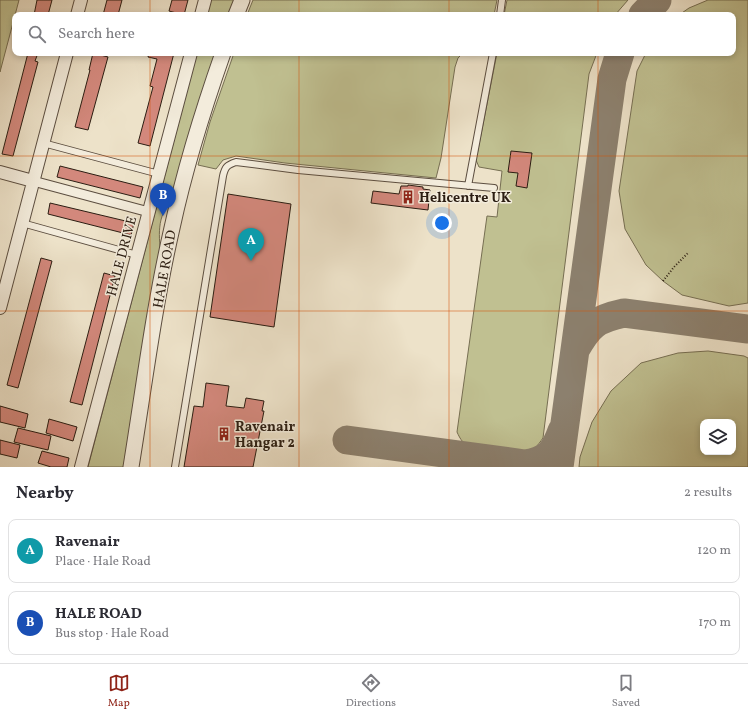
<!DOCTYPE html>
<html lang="en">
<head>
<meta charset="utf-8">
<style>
  body { margin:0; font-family:Vollkorn,serif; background:#f7f7f7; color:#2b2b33 }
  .controls { position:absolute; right:12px; bottom:12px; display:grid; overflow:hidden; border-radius:8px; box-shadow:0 2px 6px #0003 }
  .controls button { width:36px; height:36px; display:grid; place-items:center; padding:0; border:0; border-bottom:1px solid #e1e1e2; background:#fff; color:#2b2b33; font:20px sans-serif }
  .you { position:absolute; left:442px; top:223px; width:14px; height:14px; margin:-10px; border:3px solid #fff; border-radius:50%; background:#1a73e8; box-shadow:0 0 0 6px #1a73e833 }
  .badge { display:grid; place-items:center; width:26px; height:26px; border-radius:50%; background:#8f2418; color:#fff; font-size:13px; font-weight:700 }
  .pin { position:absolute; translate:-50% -33px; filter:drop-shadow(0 1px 2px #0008) }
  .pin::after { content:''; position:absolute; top:21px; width:14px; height:12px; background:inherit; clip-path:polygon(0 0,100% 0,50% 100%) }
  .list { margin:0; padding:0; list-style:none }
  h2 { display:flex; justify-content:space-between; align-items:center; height:52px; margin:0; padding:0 16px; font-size:17px }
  h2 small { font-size:13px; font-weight:400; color:#7c7c81 }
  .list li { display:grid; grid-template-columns:26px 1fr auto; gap:12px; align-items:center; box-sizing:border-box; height:64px; margin:0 8px 8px; padding:0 8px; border:1px solid #e1e1e2; border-radius:8px }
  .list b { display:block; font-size:15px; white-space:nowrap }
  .list p { margin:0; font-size:13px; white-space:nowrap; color:#7c7c81 }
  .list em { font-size:13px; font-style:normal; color:#7c7c81 }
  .icon { flex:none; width:22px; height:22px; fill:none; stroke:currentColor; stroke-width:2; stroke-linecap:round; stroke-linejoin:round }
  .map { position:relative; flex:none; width:748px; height:467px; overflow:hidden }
  .search { position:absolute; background:#fff; box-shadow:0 2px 6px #0003; left:12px; right:12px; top:12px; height:44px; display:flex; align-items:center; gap:10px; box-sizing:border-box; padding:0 14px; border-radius:8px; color:#7c7c81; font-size:15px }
  .sheet { height:196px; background:#fff }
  nav { display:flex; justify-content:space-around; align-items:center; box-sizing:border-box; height:56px; border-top:1px solid #e1e1e2; background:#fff; font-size:11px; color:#7c7c81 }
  nav a { display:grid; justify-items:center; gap:2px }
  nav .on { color:#8f2418 }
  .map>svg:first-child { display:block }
  .green { fill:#c0c091; stroke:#766e52; fill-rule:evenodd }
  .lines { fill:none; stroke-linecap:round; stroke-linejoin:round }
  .taxiway { stroke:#8c806e; stroke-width:29 }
  .building { fill:#d3887c; stroke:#2b1d12 }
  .service-casing { stroke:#5c4e40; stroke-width:8 }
  .pedestrian-casing { stroke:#5c4e40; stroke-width:11 }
  .minor-casing { stroke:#5c4e40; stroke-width:14 }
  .tertiary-casing { stroke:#5c4e40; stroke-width:17 }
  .path { stroke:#2b1d12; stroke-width:2; stroke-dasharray:1 2; stroke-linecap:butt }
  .service { stroke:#f3ecdc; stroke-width:6 }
  .pedestrian { stroke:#f3ecdc; stroke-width:9 }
  .minor { stroke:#f3ecdc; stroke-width:12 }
  .tertiary { stroke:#f3ecdc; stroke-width:15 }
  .grid { fill:none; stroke:#d5530d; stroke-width:1; stroke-opacity:0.55 }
  .labels { text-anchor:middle; stroke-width:3; stroke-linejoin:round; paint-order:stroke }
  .poi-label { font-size:14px; font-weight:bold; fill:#2b1d12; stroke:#f3ecdc; text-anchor:start }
  .street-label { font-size:14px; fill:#2b1d12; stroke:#f3ecdc }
</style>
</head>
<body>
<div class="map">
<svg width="748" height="467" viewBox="0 0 748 467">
  <rect width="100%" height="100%" fill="#ede2c9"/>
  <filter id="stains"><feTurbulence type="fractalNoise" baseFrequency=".005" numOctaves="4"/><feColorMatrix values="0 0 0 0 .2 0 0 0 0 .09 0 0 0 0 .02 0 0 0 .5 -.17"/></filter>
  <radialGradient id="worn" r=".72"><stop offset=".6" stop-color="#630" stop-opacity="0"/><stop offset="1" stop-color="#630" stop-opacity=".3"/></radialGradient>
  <path class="green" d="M0,0H19L0,72Z
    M210,0H236L231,15H207Z
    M253,0H497L494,15H247Z
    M507,0H628L615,15H504Z
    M708,0H748V303L729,306L682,295L663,281L646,265L625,229L619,191L637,71L646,53H733V15H679L689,8Z
    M197,53H218L172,200C156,217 159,236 161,258L126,467H88Z
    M234,53H463L458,58L455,67L441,158L436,178L285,163L236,156L223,160L216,169L198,165L210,122Z
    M497,53H597L589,74L543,438C538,445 533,452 524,454C516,456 479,451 471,448C464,445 460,439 457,432L487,216L497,217L502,171L479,167L476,160Z
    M708,351L744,356L748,358V467H579L580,457L592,422L611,391L641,363L678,353ZM703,422H733V452H703Z"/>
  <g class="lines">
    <path class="taxiway" d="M643,15L657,0
      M575,350C589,325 596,319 624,313L748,329
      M347,440L525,464C548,460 554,453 562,431
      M559,467L612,79L620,53"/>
  </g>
  <path class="building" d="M37,0H52L48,15H34Z
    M107,0H122L118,15H103Z
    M172,0H188L184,15L169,11Z
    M28,53H38L35,61L38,62L13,156L2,154Z
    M93,53L108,57L88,130L75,127L90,70H89Z
    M149,53H174L150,146L138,143L153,87L150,86L157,59L148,57Z
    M511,151L532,153L527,188L516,186L518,173L508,172Z
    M60,166L143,187L140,198L57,177Z
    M408,185L423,187V189L430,190L428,210L371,203L373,191L399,194L401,186H408Z
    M228,194L291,204L274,327L210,317Z
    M50,203L134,223L131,235L48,214Z
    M41,258L52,261L18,388L7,385Z
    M104,273L115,276L82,405L70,402Z
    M206,383L229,386L226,406L244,408L246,398L264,401L262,411H264L253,467H184L194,406L203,407Z
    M0,406L28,414L25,428L0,422Z
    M49,419L77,427L73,441L46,433Z
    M18,428L51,436L48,450L14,442Z
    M0,440L20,445L17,458L0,454Z
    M42,451L69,458L67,467H51L38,463Z"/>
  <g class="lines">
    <g class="service-casing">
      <path id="service" d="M500,15L502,0
        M43,143L159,174
        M468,186L493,53
        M22,223L137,255
        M175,467L223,176C225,167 227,165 236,162L298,170L494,188"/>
    </g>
    <g class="pedestrian-casing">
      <path id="pedestrian" d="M33,181L149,212"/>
    </g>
    <g class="minor-casing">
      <path id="minor" d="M77,15L81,0
        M201,15L205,0
        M0,172L33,181
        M0,308L67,53
        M81,467L191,53"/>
    </g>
    <g class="tertiary-casing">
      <path id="tertiary" d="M236,15L242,0
        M131,467C144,387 154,306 172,228C185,168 203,110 223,53"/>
    </g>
    <path class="path" d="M663,281L674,267L689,252"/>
    <use href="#service" class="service"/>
    <use href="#pedestrian" class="pedestrian"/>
    <use href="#minor" class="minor"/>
    <use href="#tertiary" class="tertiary"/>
  </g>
  <path class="grid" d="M150,0V15M299,0V15M449,0V15M598,0V15M150,53V467M299,53V467M449,53V467M598,53V467M0,156H748M0,311H748"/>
  <defs>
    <g id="building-bare" transform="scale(1.08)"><path d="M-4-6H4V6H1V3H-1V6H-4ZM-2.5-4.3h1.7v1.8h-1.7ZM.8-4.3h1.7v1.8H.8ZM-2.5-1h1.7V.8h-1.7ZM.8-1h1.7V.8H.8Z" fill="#8f2418" stroke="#f3ecdc" stroke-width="2.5" paint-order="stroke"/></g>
  </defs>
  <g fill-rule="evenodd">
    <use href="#building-bare" x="408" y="197"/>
    <use href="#building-bare" x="224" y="434"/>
  </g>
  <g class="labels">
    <g class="poi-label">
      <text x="419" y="202">Helicentre UK</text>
      <text x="235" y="431">Ravenair<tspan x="235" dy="16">Hangar 2</tspan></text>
    </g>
    <g class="street-label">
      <text transform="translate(121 256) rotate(-75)" y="5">HALE DRIVE</text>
      <text transform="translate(164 269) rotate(-80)" y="5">HALE ROAD</text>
    </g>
  </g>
  <rect width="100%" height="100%" filter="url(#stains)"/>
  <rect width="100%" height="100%" fill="url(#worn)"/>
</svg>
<div class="controls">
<button><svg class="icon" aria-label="layers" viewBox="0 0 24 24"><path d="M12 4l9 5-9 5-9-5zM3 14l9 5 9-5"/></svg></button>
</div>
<div class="you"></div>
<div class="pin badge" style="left:251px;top:261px;background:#0f9aa8">A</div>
<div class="pin badge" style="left:163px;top:216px;background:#1a4fb4">B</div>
<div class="search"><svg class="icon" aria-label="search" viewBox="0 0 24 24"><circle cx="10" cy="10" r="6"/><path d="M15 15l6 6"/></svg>Search here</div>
</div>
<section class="sheet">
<h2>Nearby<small>2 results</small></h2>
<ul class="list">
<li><span class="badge" style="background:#0f9aa8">A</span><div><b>Ravenair</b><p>Place · Hale Road</p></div><em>120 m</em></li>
<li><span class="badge" style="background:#1a4fb4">B</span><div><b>HALE ROAD</b><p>Bus stop · Hale Road</p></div><em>170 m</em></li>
</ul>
</section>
<nav>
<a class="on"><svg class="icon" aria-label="map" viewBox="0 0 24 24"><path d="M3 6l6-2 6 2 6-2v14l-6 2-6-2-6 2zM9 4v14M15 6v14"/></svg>Map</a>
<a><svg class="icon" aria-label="directions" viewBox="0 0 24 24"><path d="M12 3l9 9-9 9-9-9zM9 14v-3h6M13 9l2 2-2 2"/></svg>Directions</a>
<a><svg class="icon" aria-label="saved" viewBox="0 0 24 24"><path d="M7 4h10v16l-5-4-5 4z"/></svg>Saved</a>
</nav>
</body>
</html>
